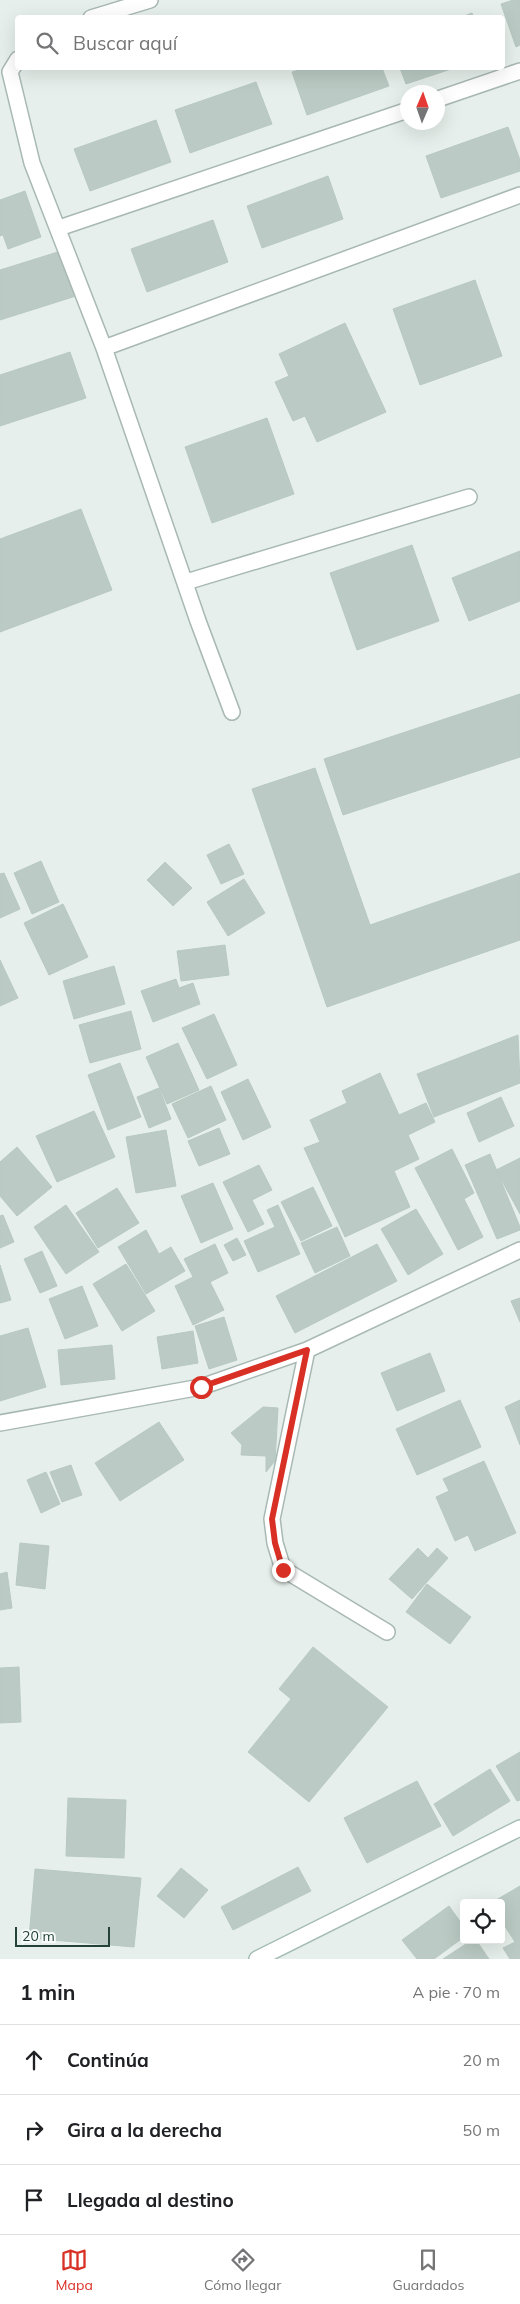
<!DOCTYPE html>
<html lang="es">
<head>
<meta charset="utf-8">
<style>
  body { margin:0; font-family:Mulish,sans-serif; background:#f6f6f6; color:#202124 }
  .controls { position:absolute; right:15px; bottom:15px; display:grid; overflow:hidden; border-radius:5px; box-shadow:0 5px 20px #0002 }
  .controls button { width:45px; height:45px; display:grid; place-items:center; padding:0; border:0; border-bottom:1px solid #e0e0e0; background:#fff; color:#202124; font:25px sans-serif }
  .compass { position:absolute; left:400px; top:85px; width:45px; height:45px; border-radius:50%; background:#fff; box-shadow:0 5px 20px #0002; rotate:2deg }
  .scale { position:absolute; left:15px; bottom:12px; width:95px; box-sizing:border-box; padding-left:5px; border:2px solid #24423a; border-top:0; font-size:14px; line-height:18px; white-space:nowrap; color:#24423a; -webkit-text-stroke:4px #f7fbf9; paint-order:stroke }
  .stop { position:absolute; width:15px; height:15px; margin:-11px; border:4px solid #d93025; border-radius:50%; background:#fff }
  .stop.end { background:#d93025; border-color:#fff; box-shadow:0 1px 5px #0008 }
  .list { margin:0; padding:0; list-style:none }
  h2 { display:flex; justify-content:space-between; align-items:center; height:65px; margin:0; padding:0 20px; font-size:21px }
  h2 small { font-size:16px; font-weight:400; color:#757577 }
  .list li { display:grid; grid-template-columns:32px 1fr auto; gap:15px; align-items:center; box-sizing:border-box; height:70px; padding:0 20px; border-top:1px solid #e0e0e0 }
  .list b { display:block; font-size:19px; white-space:nowrap }
  .list em { font-size:16px; font-style:normal; color:#757577 }
  .icon { flex:none; width:28px; height:28px; fill:none; stroke:currentColor; stroke-width:2; stroke-linecap:round; stroke-linejoin:round }
  .map { position:relative; flex:none; width:520px; height:1959px; overflow:hidden }
  .search { position:absolute; background:#fff; box-shadow:0 5px 20px #0002; left:15px; right:15px; top:15px; height:55px; display:flex; align-items:center; gap:12px; box-sizing:border-box; padding:0 18px; border-radius:5px; color:#757577; font-size:19px }
  .sheet { height:275px; background:#fff }
  nav { display:flex; justify-content:space-around; align-items:center; box-sizing:border-box; height:70px; border-top:1px solid #e0e0e0; background:#fff; font-size:14px; color:#757577 }
  nav a { display:grid; justify-items:center; gap:2px }
  nav .on { color:#d93025 }
  .map>svg:first-child { display:block }
  .building { fill:#bbcac4; stroke:#b8c9c2 }
  .lines { fill:none; stroke-linecap:round; stroke-linejoin:round }
  .lane-casing { stroke:#a8b8b2; stroke-width:18 }
  .street-casing { stroke:#a8b8b2; stroke-width:18 }
  .secondary-casing { stroke:#a4bbb3; stroke-width:18 }
  .lane { stroke:#fff; stroke-width:15 }
  .street { stroke:#fff; stroke-width:15 }
  .secondary { stroke:#fff; stroke-width:15 }
  .route { stroke:#d93025; stroke-width:6 }
</style>
</head>
<body>
<div class="map">
<svg width="520" height="1959" viewBox="0 0 520 1959">
  <rect width="100%" height="100%" fill="#e6efeb"/>
  <path class="building" d="M513,0H520V45L516,47L501,4Z
    M472,13L474,18H459Z
    M305,68H382L389,86L307,115L292,72Z
    M400,68H454L406,84Z
    M256,82L272,124L190,153L175,110Z
    M156,120L171,162L90,191L74,149Z
    M508,127L520,160V171L441,198L426,156Z
    M328,176L343,219L262,248L247,206Z
    M25,191L41,237L8,249L3,235L0,236V200Z
    M213,220L228,262L147,292L131,249Z
    M61,251L76,296L0,320V270Z
    M475,280L502,356L420,385L393,309Z
    M345,323L386,412L317,442L305,416L293,421L275,382L289,376L279,354Z
    M70,352L86,398L0,426V375Z
    M267,418L294,494L212,523L185,447Z
    M81,509L112,590L0,632V539Z
    M412,545L439,621L357,650L330,573Z
    M520,551V601L469,621L452,578Z
    M520,694V757L343,815L324,759Z
    M315,768L370,925L520,873V940L327,1007L252,789Z
    M229,844L244,874L221,884L207,855Z
    M41,861L59,902L32,914L14,873Z
    M165,862L192,888L173,906L147,880Z
    M4,873L20,909L0,918V874Z
    M244,879L265,913L228,936L207,902Z
    M63,904L88,957L49,975L24,923Z
    M225,945L229,975L181,981L177,951Z
    M0,960L18,998L0,1006Z
    M114,966L125,1004L74,1019L63,981Z
    M176,979L179,988L193,983L200,1004L153,1022L141,991Z
    M131,1011L141,1049L90,1063L79,1025Z
    M214,1014L237,1065L207,1079L182,1028Z
    M518,1035L520,1083L434,1117L417,1074Z
    M178,1043L199,1090L167,1104L146,1057Z
    M120,1063L141,1117L108,1130L88,1075Z
    M380,1073L399,1115L426,1103L435,1122L408,1135L419,1159L394,1171L410,1207L345,1237L304,1148L320,1142L310,1120L347,1103L342,1091Z
    M248,1079L271,1127L243,1140L221,1092Z
    M211,1086L226,1120L188,1138L172,1104Z
    M159,1088L171,1119L149,1128L137,1097Z
    M501,1097L514,1126L479,1142L467,1113Z
    M94,1111L115,1157L57,1182L36,1136Z
    M219,1128L230,1154L199,1166L188,1141Z
    M166,1130L176,1186L136,1193L126,1137Z
    M17,1147L52,1187L17,1216L0,1196V1162Z
    M452,1149L474,1193L464,1199L483,1237L458,1250L415,1168Z
    M490,1154L520,1227V1230L497,1239L465,1165Z
    M520,1158V1214L496,1170Z
    M259,1165L272,1190L252,1200L264,1224L248,1232L223,1182Z
    M213,1183L233,1229L201,1243L181,1196Z
    M313,1187L332,1226L301,1241L281,1202Z
    M117,1188L139,1223L98,1248L76,1213Z
    M66,1205L99,1252L66,1274L34,1227Z
    M278,1205L300,1254L258,1272L244,1241L275,1227L267,1210Z
    M416,1209L443,1254L408,1275L381,1229Z
    M3,1215L14,1242L0,1248V1216Z
    M337,1227L350,1256L315,1273L301,1243Z
    M146,1230L159,1254L171,1247L185,1271L146,1294L118,1247Z
    M237,1238L246,1255L233,1261L224,1245Z
    M215,1244L228,1273L210,1282L224,1310L193,1325L175,1286L193,1277L184,1259Z
    M377,1244L397,1281L295,1333L276,1296Z
    M42,1251L57,1286L40,1293L24,1259Z
    M126,1264L155,1311L122,1331L93,1284Z
    M0,1265L11,1300L0,1303Z
    M82,1286L98,1326L65,1339L49,1299Z
    M520,1298V1322L511,1301Z
    M224,1317L237,1360L209,1369L195,1326Z
    M28,1328L46,1387L0,1401V1336Z
    M193,1331L198,1363L162,1369L157,1337Z
    M112,1345L115,1379L61,1385L58,1350Z
    M430,1353L445,1391L397,1411L381,1373Z
    M460,1400L481,1447L417,1475L396,1429Z
    M520,1400V1445L505,1407Z
    M263,1407L278,1408L275,1461L266,1472V1456L241,1455L242,1445L231,1433Z
    M159,1422L184,1460L120,1501L95,1463Z
    M484,1461L516,1533L475,1551L468,1535L455,1541L436,1497L449,1491L443,1479Z
    M71,1465L82,1495L62,1502L50,1472Z
    M46,1472L60,1504L41,1513L27,1480Z
    M20,1543L49,1546L45,1589L16,1585Z
    M418,1548L428,1558L437,1548L448,1558L412,1599L389,1579Z
    M7,1572L12,1608L0,1610V1574Z
    M427,1584L471,1617L450,1644L406,1612Z
    M313,1647L388,1707L309,1802L248,1752L291,1699L279,1689Z
    M19,1667L21,1722L0,1723V1668Z
    M520,1752V1800L517,1801L496,1766Z
    M490,1769L510,1801L453,1836L434,1804Z
    M417,1781L441,1826L367,1863L344,1818Z
    M68,1798L126,1800L124,1858L66,1856Z
    M298,1867L311,1891L233,1930L221,1907Z
    M181,1868L208,1890L184,1918L157,1896Z
    M35,1869L141,1878L134,1947L29,1938Z
    M520,1886V1959H510L503,1948L515,1942L501,1920V1903H491Z
    M449,1906L464,1927V1937L434,1959H417L402,1940Z
    M472,1940H476L489,1959H443Z"/>
  <g class="lines">
    <g class="lane-casing">
      <path id="lane" d="M91,18L150,0
        M18,59L10,72L32,163L104,348L198,621L232,712
        M438,99L520,71
        M59,228L408,110
        M104,348L520,195
        M186,582L469,497"/>
    </g>
    <g class="street-casing">
      <path id="street" d="M307,1350L272,1519L275,1543L283,1569L387,1632
        M0,1423L201,1387L307,1350L520,1250"/>
    </g>
    <g class="secondary-casing">
      <path id="secondary" d="M257,1959L520,1828"/>
    </g>
    <use href="#lane" class="lane"/>
    <use href="#street" class="street"/>
    <use href="#secondary" class="secondary"/>
  </g>
  <g class="lines">
    <path class="route" d="M201,1387L307,1350L272,1519L275,1543L283,1570"/>
  </g>
</svg>
<div class="controls">
<button><svg class="icon" aria-label="locate" viewBox="0 0 24 24"><circle cx="12" cy="12" r="6"/><path d="M12 2v4M12 18v4M2 12h4M18 12h4"/></svg></button>
</div>
<svg class="compass" viewBox="-18 -18 36 36"><path d="M0-13l5 13h-10z" fill="#e53935"/><path d="M0 13l5-13h-10z" fill="#757577"/></svg>
<div class="scale">20 m</div>
<div class="stop" style="left:201px;top:1387px"></div>
<div class="stop end" style="left:283px;top:1570px"></div>
<div class="search"><svg class="icon" aria-label="search" viewBox="0 0 24 24"><circle cx="10" cy="10" r="6"/><path d="M15 15l6 6"/></svg>Buscar aquí</div>
</div>
<section class="sheet">
<h2>1 min<small>A pie · 70 m</small></h2>
<ul class="list">
<li><svg class="icon" aria-label="ahead" viewBox="0 0 24 24"><path d="M12 20V5M6 11l6-6 6 6"/></svg><div><b>Continúa</b></div><em>20 m</em></li>
<li><svg class="icon" aria-label="right" viewBox="0 0 24 24"><path d="M7 20v-9h11M14 6l5 5-5 5"/></svg><div><b>Gira a la derecha</b></div><em>50 m</em></li>
<li><svg class="icon" aria-label="arrive" viewBox="0 0 24 24"><path d="M6 21V4h12l-3 4 3 4H6"/></svg><div><b>Llegada al destino</b></div></li>
</ul>
</section>
<nav>
<a class="on"><svg class="icon" aria-label="map" viewBox="0 0 24 24"><path d="M3 6l6-2 6 2 6-2v14l-6 2-6-2-6 2zM9 4v14M15 6v14"/></svg>Mapa</a>
<a><svg class="icon" aria-label="directions" viewBox="0 0 24 24"><path d="M12 3l9 9-9 9-9-9zM9 14v-3h6M13 9l2 2-2 2"/></svg>Cómo llegar</a>
<a><svg class="icon" aria-label="saved" viewBox="0 0 24 24"><path d="M7 4h10v16l-5-4-5 4z"/></svg>Guardados</a>
</nav>
</body>
</html>
